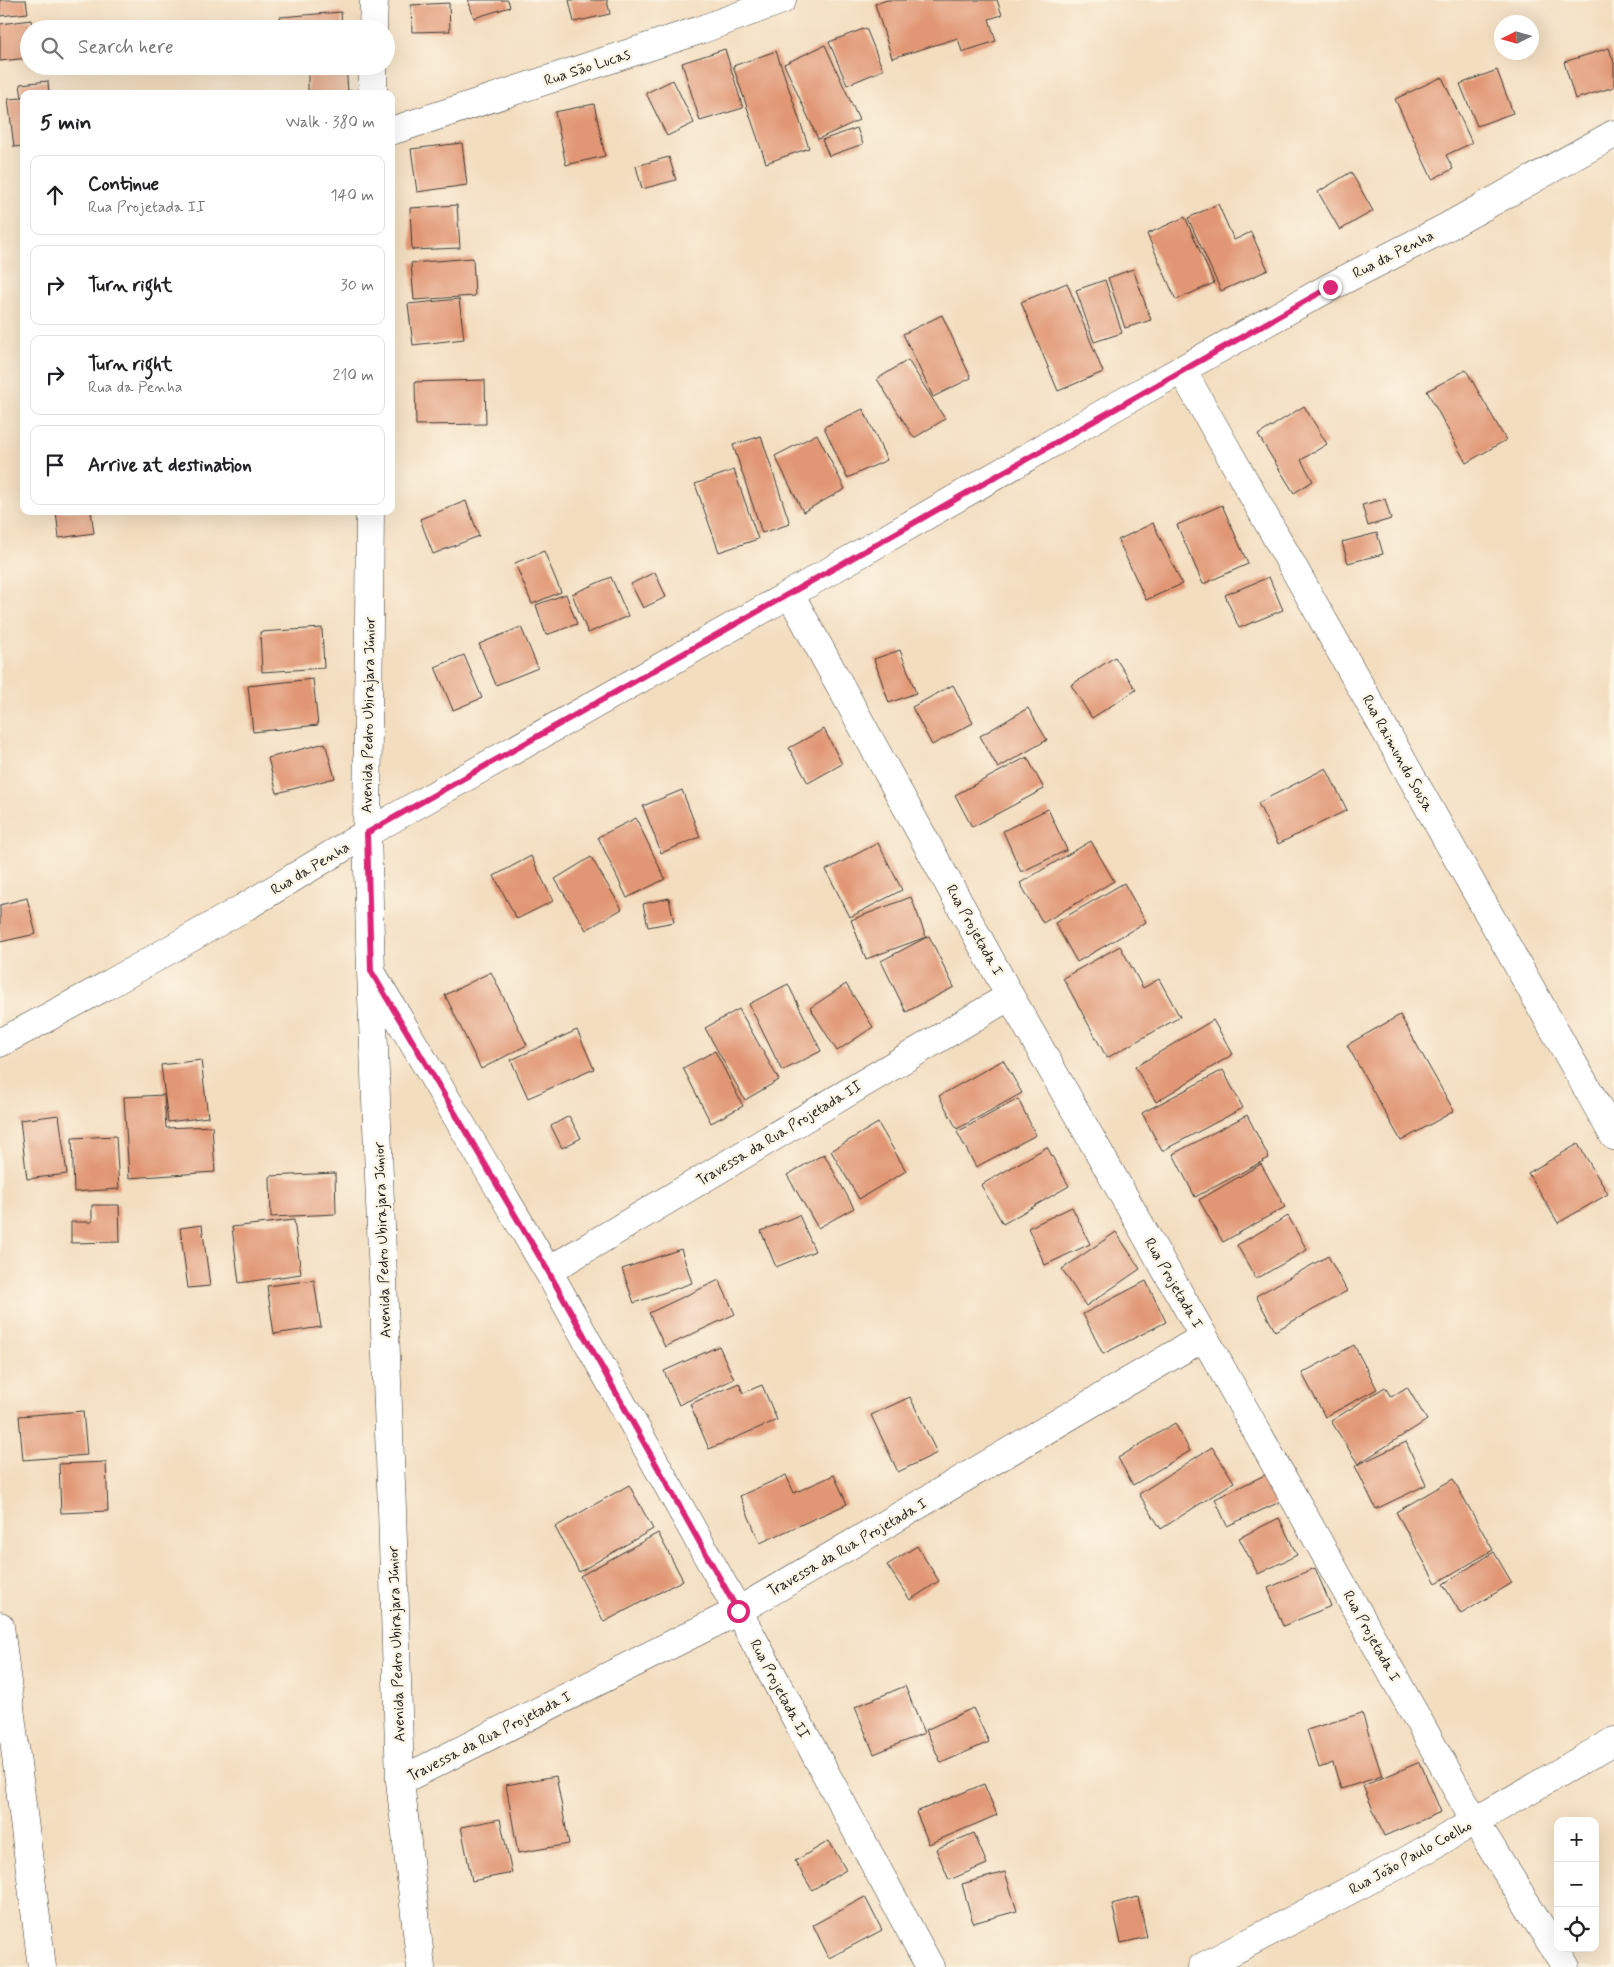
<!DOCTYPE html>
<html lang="en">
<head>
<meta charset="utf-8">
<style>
  body { margin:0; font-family:Mynerve,sans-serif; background:#f2f2f2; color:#202124 }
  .controls { position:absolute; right:15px; bottom:15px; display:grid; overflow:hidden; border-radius:10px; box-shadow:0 5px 20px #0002 }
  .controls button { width:45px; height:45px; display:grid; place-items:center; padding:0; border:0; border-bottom:1px solid #e0e0e0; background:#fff; color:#202124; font:25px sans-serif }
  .compass { position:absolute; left:1494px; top:15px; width:45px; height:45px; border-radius:50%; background:#fff; box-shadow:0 5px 20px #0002; rotate:265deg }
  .stop { position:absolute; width:15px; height:15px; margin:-11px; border:4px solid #db2777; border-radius:50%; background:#fff }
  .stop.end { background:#db2777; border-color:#fff; box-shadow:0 1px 5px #0008 }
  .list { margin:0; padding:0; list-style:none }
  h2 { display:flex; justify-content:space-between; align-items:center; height:65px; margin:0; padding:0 20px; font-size:21px }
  h2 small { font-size:16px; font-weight:400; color:#757577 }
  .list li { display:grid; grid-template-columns:32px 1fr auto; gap:15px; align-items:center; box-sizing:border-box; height:80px; margin:0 10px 10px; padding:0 10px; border:1px solid #e0e0e0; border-radius:10px }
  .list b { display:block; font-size:19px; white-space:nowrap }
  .list p { margin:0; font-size:16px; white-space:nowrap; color:#757577 }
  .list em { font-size:16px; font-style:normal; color:#757577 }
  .icon { flex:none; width:28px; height:28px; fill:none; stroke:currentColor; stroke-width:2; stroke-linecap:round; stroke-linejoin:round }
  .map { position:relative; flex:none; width:1614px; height:1967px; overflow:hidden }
  .search { position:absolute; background:#fff; box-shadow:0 5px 20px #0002; left:20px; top:20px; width:375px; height:55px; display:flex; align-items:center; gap:12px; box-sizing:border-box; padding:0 18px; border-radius:28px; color:#757577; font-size:19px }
  .panel { position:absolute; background:#fff; box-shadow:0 5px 20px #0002; left:20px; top:90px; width:375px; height:425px; border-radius:10px }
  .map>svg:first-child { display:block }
  .building { fill:#e19775 }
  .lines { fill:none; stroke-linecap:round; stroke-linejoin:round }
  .minor-casing { stroke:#3c3934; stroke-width:29 }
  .minor { stroke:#fff; stroke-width:28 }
  .route { stroke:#db2777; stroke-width:6 }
  .labels { text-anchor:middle; stroke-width:5; stroke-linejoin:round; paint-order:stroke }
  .street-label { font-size:15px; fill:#1c1c1c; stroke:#fcf5e5 }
</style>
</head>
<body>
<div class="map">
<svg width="1614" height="1967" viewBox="0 0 1614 1967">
  <rect width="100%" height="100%" fill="#fcf5e5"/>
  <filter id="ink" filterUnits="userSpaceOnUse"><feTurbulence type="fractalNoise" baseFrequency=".02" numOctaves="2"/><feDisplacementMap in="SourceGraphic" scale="10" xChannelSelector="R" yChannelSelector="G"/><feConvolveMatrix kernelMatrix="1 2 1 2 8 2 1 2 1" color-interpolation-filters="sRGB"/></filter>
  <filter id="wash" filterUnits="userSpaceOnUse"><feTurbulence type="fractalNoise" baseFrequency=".0096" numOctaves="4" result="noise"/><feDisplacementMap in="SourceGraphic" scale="20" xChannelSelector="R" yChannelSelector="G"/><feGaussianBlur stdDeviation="1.12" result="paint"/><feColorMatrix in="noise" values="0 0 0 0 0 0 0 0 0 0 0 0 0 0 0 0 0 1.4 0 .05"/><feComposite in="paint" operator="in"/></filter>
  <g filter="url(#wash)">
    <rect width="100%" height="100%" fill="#f3ddbf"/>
    <g id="blocks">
      <path class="building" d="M0,0H26L28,13L0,16Z
        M468,0H508L510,7L474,18Z
        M569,0H607L610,14L574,22Z
        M887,0H997L1002,15L989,19L996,41L962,52L958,38L892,58L875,4Z
        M449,3L450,31L412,32L411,5Z
        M341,12L342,29H281L280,17Z
        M31,20L32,29H29V58L0,61V24Z
        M866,28L883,70L847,85L829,42Z
        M825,45L859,120L818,139L784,64Z
        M1609,48L1614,63V87L1575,99L1564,62Z
        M725,49L743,108L700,121L682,63Z
        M776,51L809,148L766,163L733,66Z
        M308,66H346L348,91H358V94H308Z
        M1497,70L1513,113L1477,126L1460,84Z
        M1442,77L1472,143L1446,155L1453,169L1432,179L1395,99Z
        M673,80L694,123L667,136L646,93Z
        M48,81L49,94H24V146L14,147L8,99L22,98L20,84Z
        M594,104L605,156L566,165L555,112Z
        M857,128L863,144L829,156L822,140Z
        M462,143L467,185L417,192L411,149Z
        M669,157L676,180L642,189L636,166Z
        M1351,172L1373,211L1340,230L1318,192Z
        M1218,204L1234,240L1251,232L1268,270L1221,291L1188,218Z
        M457,205L460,248L412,250L410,208Z
        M1185,217L1214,283L1176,300L1147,234Z
        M473,258L475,296L414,300L411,263Z
        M1133,269L1151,320L1125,328L1108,278Z
        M1105,280L1122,333L1094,342L1076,290Z
        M1067,283L1103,372L1058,391L1021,302Z
        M459,299L464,339L413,345L408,304Z
        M942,315L971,378L933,397L903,334Z
        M908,360L945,419L914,438L877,379Z
        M1466,370L1506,440L1466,463L1427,391Z
        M485,380L486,424L416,425L415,382Z
        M1304,406L1327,444L1301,460L1313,481L1294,493L1258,435Z
        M863,409L887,460L847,478L824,427Z
        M817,434L845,489L803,512L775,456Z
        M761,436L790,524L762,533L733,445Z
        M734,470L758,539L719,552L695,484Z
        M1385,499L1391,519L1368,526L1362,505Z
        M466,501L479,536L433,554L420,519Z
        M1222,505L1248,564L1203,584L1177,525Z
        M56,511H91L94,533L59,538Z
        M1153,523L1182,584L1146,600L1118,540Z
        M1377,533L1383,554L1348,563L1342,542Z
        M544,551L561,592L532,604L515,563Z
        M655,572L666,597L643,608L631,584Z
        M611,577L628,616L588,633L572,594Z
        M1269,577L1283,610L1239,628L1225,595Z
        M566,594L577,624L546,635L536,605Z
        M521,627L538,668L496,685L479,644Z
        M322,628L324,668L262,672L260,632Z
        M900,650L916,693L889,703L874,659Z
        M464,655L482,698L453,710L435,667Z
        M1115,657L1136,690L1092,718L1071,685Z
        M313,679L318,725L253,732L248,686Z
        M953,685L973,723L932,745L912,707Z
        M1028,708L1047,740L998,768L980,736Z
        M824,729L842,764L808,783L789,748Z
        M325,743L335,778L277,793L268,758Z
        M1027,757L1044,789L972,827L955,795Z
        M1326,768L1347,810L1278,844L1258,803Z
        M682,790L700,837L661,853L643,806Z
        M1048,809L1067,850L1021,872L1003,831Z
        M636,818L665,879L627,898L598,837Z
        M1091,841L1114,881L1043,923L1020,883Z
        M878,843L902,890L850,917L826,870Z
        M531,856L553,901L517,919L494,876Z
        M591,857L622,909L586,930L555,879Z
        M1124,883L1146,922L1077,962L1055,923Z
        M911,897L926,937L866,959L851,920Z
        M27,898L36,934L0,942V905Z
        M669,898L674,922L648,927L643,904Z
        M929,936L954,987L906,1012L881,961Z
        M1120,946L1143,988L1159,979L1180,1017L1107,1058L1063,978Z
        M491,972L527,1045L481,1069L445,995Z
        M788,984L821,1051L782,1071L749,1004Z
        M846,984L873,1027L837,1051L810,1008Z
        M739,1009L779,1080L745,1100L705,1028Z
        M1400,1015L1454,1111L1401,1141L1347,1045Z
        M1213,1020L1233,1054L1156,1102L1135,1067Z
        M577,1030L594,1069L528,1098L511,1060Z
        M715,1051L743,1106L711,1123L683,1068Z
        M201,1060L208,1117L168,1122L161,1065Z
        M1003,1060L1022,1093L957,1129L939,1096Z
        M1223,1070L1243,1108L1162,1151L1142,1113Z
        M164,1095L166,1128L212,1126L215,1172L129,1178L124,1097Z
        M1018,1099L1036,1135L976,1167L957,1132Z
        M59,1115L67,1174L27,1179L20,1120Z
        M1247,1115L1269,1158L1195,1197L1173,1154Z
        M569,1116L581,1138L562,1148L551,1126Z
        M878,1123L906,1171L859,1199L831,1151Z
        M116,1136L119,1189L74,1192L72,1138Z
        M1578,1144L1608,1194L1558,1223L1528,1173Z
        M1047,1147L1069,1186L1003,1224L981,1185Z
        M824,1154L854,1208L818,1228L787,1175Z
        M1261,1164L1285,1207L1223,1242L1199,1200Z
        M335,1173L336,1214L271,1217L270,1176Z
        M92,1205H119L120,1242L71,1243V1222H92Z
        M1072,1207L1090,1244L1045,1265L1028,1228Z
        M799,1215L815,1251L776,1267L761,1231Z
        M1288,1216L1307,1250L1256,1279L1237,1245Z
        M294,1220L301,1274L239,1283L232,1227Z
        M202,1225L210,1286L188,1288L180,1228Z
        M1116,1232L1140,1269L1086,1306L1062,1269Z
        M681,1249L692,1283L634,1303L622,1269Z
        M1328,1256L1347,1291L1275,1331L1256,1296Z
        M314,1280L321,1327L274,1334L267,1286Z
        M719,1280L735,1314L665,1347L649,1313Z
        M1146,1281L1166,1322L1103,1354L1083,1314Z
        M1354,1345L1377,1389L1325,1417L1302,1373Z
        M719,1346L734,1379L679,1405L664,1371Z
        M739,1383L743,1393L762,1385L777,1420L709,1449L690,1404Z
        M1385,1387L1391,1397L1407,1387L1427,1420L1358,1464L1331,1421Z
        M910,1397L937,1453L898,1472L871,1415Z
        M83,1411L87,1455L23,1460L19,1416Z
        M1175,1423L1190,1451L1133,1485L1118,1458Z
        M1406,1442L1426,1485L1376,1509L1355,1466Z
        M1212,1447L1234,1482L1161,1529L1139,1494Z
        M106,1462L108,1511L61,1513L59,1464Z
        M1269,1473L1282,1501L1227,1526L1215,1499Z
        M786,1475L794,1493L834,1475L847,1504L760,1543L740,1496Z
        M1453,1479L1493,1550L1436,1583L1396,1512Z
        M629,1485L653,1529L579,1572L555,1527Z
        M1279,1518L1297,1555L1258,1574L1239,1538Z
        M658,1533L683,1580L604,1622L580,1576Z
        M917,1546L939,1581L910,1600L887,1565Z
        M1494,1552L1512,1583L1461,1614L1443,1584Z
        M1315,1568L1331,1606L1283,1626L1268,1588Z
        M905,1686L924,1733L874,1754L855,1707Z
        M973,1708L989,1742L941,1763L926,1730Z
        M1362,1713L1382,1776L1341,1789L1333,1763L1319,1768L1307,1730Z
        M1420,1762L1441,1812L1384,1836L1363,1786Z
        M556,1776L569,1844L518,1853L506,1785Z
        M984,1784L997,1815L929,1844L916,1812Z
        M500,1819L512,1873L472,1881L461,1827Z
        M974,1833L987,1864L949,1880L936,1849Z
        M829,1841L846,1870L812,1890L795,1861Z
        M1005,1872L1017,1911L973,1923L962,1884Z
        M865,1897L882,1930L829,1958L813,1925Z
        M1138,1897L1147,1937L1121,1943L1112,1904Z"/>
    </g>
  </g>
  <g filter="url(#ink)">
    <use href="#blocks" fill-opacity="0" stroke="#3c3934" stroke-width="1"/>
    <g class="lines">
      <g class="minor-casing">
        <path id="minor" d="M373,29L374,0
          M373,66V94
          M391,131L700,30L782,0
          M1182,370L1614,1136
          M370,511L367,833L371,971L392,1509L400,1781L421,1967
          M790,594L1010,996L1204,1337L1474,1820L1566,1967
          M373,975L548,1271L738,1611L930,1967
          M0,1043L106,986L245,907L367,833L790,594L1118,405L1330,287L1445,228L1614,134
          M548,1271L1010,996
          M0,1626L42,1967
          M400,1781L738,1611L1204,1337
          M1202,1967L1406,1861L1614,1741"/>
      </g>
      <use href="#minor" class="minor"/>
    </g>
  </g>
  <g class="lines" filter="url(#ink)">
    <path class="route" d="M738,1611L548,1271L371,971L367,833C688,652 1008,468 1330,287"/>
  </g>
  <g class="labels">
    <g class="street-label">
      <text transform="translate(587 67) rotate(-18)" y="5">Rua São Lucas</text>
      <text transform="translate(1393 254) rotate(-27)" y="5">Rua da Penha</text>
      <text transform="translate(368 715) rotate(-89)" y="5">Avenida Pedro Ubirajara Júnior</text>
      <text transform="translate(1398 753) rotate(61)" y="5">Rua Raimundo Sousa</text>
      <text transform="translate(310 868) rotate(-31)" y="5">Rua da Penha</text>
      <text transform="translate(975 930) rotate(61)" y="5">Rua Projetada I</text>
      <text transform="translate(779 1133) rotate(-31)" y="5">Travessa da Rua Projetada II</text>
      <text transform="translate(382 1240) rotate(-92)" y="5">Avenida Pedro Ubirajara Júnior</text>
      <text transform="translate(1174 1283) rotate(60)" y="5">Rua Projetada I</text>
      <text transform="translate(847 1547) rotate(-30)" y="5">Travessa da Rua Projetada I</text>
      <text transform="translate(1372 1636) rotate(61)" y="5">Rua Projetada I</text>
      <text transform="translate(396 1644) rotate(-92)" y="5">Avenida Pedro Ubirajara Júnior</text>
      <text transform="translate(780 1689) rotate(62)" y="5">Rua Projetada II</text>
      <text transform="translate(489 1736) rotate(-27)" y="5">Travessa da Rua Projetada I</text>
      <text transform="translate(1410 1857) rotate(-29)" y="5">Rua João Paulo Coelho</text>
    </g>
  </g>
</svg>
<div class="controls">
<button>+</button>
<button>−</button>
<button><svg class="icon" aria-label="locate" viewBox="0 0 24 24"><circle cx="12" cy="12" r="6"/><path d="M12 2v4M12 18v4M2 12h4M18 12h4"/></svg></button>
</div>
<svg class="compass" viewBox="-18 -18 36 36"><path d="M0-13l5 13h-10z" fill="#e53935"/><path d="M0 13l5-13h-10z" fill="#757577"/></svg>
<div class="stop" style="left:738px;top:1611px"></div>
<div class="stop end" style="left:1330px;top:287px"></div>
<div class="search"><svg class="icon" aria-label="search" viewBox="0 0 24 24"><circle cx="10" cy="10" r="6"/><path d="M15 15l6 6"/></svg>Search here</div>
<section class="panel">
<h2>5 min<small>Walk · 380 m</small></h2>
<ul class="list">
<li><svg class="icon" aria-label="ahead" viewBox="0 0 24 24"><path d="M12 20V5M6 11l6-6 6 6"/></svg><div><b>Continue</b><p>Rua Projetada II</p></div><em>140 m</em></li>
<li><svg class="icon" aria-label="right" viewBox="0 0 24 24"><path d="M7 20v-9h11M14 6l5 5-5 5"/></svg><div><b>Turn right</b></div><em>30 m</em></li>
<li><svg class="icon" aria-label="right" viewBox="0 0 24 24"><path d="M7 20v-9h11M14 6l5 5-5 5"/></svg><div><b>Turn right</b><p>Rua da Penha</p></div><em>210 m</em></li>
<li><svg class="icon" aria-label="arrive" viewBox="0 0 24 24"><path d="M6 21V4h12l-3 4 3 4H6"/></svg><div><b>Arrive at destination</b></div></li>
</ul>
</section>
</div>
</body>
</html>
